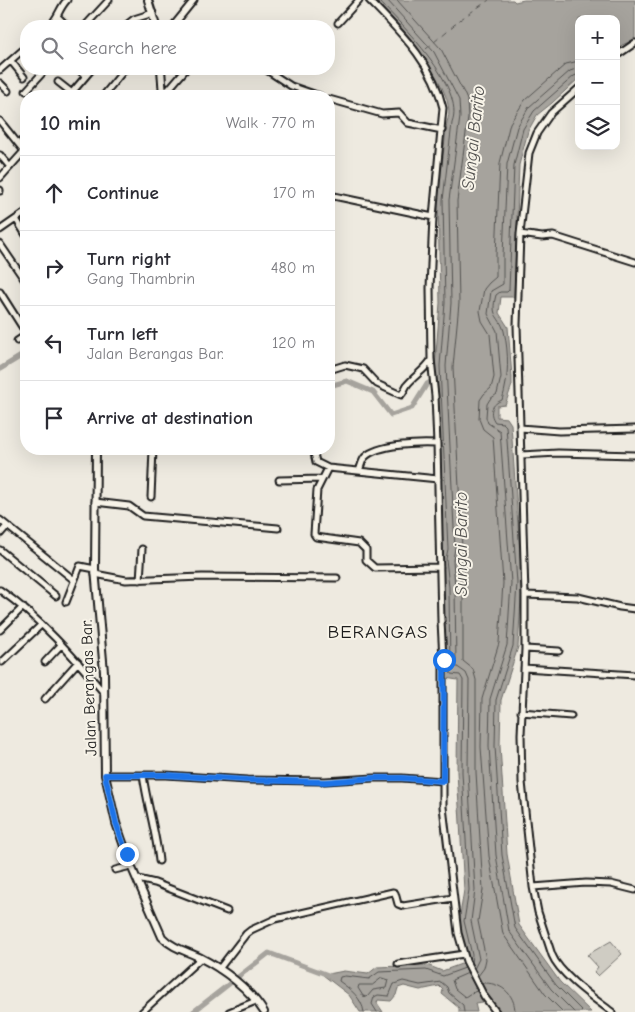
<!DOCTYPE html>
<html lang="en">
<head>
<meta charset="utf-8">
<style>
  body { margin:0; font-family:"Comic Neue",sans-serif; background:#f7f7f7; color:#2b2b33 }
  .controls { position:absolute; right:15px; top:15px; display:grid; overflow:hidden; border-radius:10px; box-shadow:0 5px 20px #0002 }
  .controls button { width:45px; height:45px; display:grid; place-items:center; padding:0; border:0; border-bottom:1px solid #e1e1e2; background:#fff; color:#2b2b33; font:25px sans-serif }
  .stop { position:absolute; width:15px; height:15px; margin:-11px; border:4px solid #1a73e8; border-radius:50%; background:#fff }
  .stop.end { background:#1a73e8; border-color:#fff; box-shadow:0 1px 5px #0008 }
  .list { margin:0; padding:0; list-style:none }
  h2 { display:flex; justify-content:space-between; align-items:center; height:65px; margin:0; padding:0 20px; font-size:21px }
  h2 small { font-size:16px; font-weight:400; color:#7c7c81 }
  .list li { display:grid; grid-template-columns:32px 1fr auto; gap:15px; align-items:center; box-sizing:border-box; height:75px; padding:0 20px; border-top:1px solid #e1e1e2 }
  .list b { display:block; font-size:19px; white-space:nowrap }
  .list p { margin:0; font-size:16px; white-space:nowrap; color:#7c7c81 }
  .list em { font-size:16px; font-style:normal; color:#7c7c81 }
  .icon { flex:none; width:28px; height:28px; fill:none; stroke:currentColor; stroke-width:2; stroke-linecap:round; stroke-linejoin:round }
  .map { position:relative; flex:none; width:635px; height:1012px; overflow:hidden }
  .search { position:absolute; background:#fff; box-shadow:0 5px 20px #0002; left:20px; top:20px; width:315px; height:55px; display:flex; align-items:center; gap:12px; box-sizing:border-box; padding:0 18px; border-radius:20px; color:#7c7c81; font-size:19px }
  .panel { position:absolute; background:#fff; box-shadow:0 5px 20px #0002; left:20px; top:90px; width:315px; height:365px; border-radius:20px }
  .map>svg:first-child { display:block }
  .green { fill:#cfccc3; stroke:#767470 }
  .water { fill:#a6a39d; stroke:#6f6d69 }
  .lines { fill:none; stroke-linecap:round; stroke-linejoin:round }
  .shore { stroke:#535250; stroke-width:1 }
  .canal { stroke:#a6a39d; stroke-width:5 }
  .ferry { stroke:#535250; stroke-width:1; stroke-dasharray:6 5; stroke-linecap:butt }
  .minor-casing { stroke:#1c1c1c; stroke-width:9 }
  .major-casing { stroke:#1c1c1c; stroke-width:10 }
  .minor { stroke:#f7f3e8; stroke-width:5 }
  .major { stroke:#f7f3e8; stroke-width:6 }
  .route { stroke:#1a73e8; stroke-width:6 }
  .labels { text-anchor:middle; stroke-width:4; stroke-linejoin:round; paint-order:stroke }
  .street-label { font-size:16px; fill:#1c1c1c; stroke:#f7f3e8 }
  .water-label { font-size:18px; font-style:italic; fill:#535250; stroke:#f7f3e8 }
  .quarter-label { font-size:19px; letter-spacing:1px; fill:#1c1c1c; stroke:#f7f3e8 }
</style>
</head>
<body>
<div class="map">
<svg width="635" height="1012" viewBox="0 0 635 1012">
  <rect width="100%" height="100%" fill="#eeeae0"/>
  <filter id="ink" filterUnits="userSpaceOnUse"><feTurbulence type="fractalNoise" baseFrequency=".02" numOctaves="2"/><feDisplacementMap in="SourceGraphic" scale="10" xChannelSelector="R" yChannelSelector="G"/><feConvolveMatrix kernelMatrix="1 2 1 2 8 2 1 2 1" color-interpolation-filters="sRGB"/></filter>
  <g filter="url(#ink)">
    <path class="green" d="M611,941L622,954L598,976L594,972L598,967L587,955Z"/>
    <path class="water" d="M372,0H513L515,2L524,0H635V39L616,48V19H579V78L552,103L537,115L528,131L519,165L514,297H501L499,313L508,327L512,377V385L505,405L497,406V417L507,418L511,424L522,583L518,647L501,700L500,746L507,854L519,925L560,982L591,1012H498L490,1001L475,1003L477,1012H459V1008L442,994L443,990L439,986L420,990L404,986L398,988L396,995L391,1001L378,1000L377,1003L383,1012H360L349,995L323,975L344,971L368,974L377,967L427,965L442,971L464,963L467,960L459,922L464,890L457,772L458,680L445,678L444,587L441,559L443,549L435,366L440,303L438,200L447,122C461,89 393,23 372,0Z"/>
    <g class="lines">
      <path class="shore" d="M378,0C401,24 466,87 452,123L443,200L445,303L440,366L448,549L446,559L449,587L450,672L451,674L460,675L463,680L462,772L469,890L464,921L472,955L471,963
        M387,0L434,52L459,100L460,117L449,200L451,303L446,366L455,548L453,560L455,586L456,666L466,673L469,680L468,772L475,890L471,921L479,959L474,969
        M397,0L441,49L464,93L467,100L468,118L457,201L459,303L453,367L462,548L460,560L463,586V661L473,669L476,680V772L483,890L478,921L486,959L484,968L478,976
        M579,74L574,76L534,111L523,129L514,165L509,290L507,292H500L496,295C490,318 499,314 504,331C509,353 509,378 502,400C492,404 488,412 495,422L503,423L506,426L517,583L513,646L496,700L495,746L502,855L515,928L556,985L583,1012
        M468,973L452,980L455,989L465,997L471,993L477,991
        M382,978L388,980L386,988L373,990L367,997L363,996L358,988L359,985H372Z
        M482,983C500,982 515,993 515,1012
        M364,1012C362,998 350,989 339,981L340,977L345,976L369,979L379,972L426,970L443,976L465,968
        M377,1012L372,1004L374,997L378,995L389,996L394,984L403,981L420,985L441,982L447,987L449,993L463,1005L464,1012
        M563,1012L545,994L503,934L489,856L481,747L482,699L499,643L503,583L493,437L483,429L479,419L480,400L484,394L491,388L494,377L490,334L482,321L480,311L484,289L489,283L496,277V255L500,163L510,123L525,100L566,64L579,61
        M574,1012L551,989L509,931L496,855L489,746L490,699L507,645L511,583L500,431L488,423L486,417L487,404L490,399L497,394L501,377L497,331L488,314L491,291L503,284V255L507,164L517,127L529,107L570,71L579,68"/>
      <path class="canal" d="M0,369L26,353
        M329,386L347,381L373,392L391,415L412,408L427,384L436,379
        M193,1012L269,953L331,976"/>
      <path class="ferry" d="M426,49L461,19L489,0"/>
      <g class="minor-casing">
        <path id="minor" d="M369,0C400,32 433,63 443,108L433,217L430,288L431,359L435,396L437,444L441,621L443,659V807L458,933L466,961L484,996L496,1012
          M57,16L67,26
          M338,23L359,0
          M49,26C58,19 59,8 67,0
          M85,26L109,0
          M125,26L134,19L153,13
          M173,26L194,0
          M616,56L635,43
          M11,61L24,77
          M78,69L86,76
          M265,69L291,86L320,96
          M0,70L26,47
          M58,82L72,93
          M0,83L8,91
          M579,88L551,113L537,133L529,153L520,234L517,325L525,595V649L521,734L522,782L533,887L538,912L552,955C560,975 595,999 612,1012
          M26,91L46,69
          M162,91L168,90L186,69
          M69,96L92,69
          M103,96L125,69
          M329,99L382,114L399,113L408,123L442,130
          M0,121L24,151
          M0,155L10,167
          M0,178L26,149
          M0,190V191
          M329,195L433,217
          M16,219L26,235
          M0,230L26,212
          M520,234L542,237L553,236L635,262
          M0,244L26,282
          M0,292L26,333
          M17,341L26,335
          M329,370L345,365L363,369L377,384L401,395C404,392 405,388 407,385C413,377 426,369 431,360
          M520,428L559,431L635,429
          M313,449L316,462L328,468L438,479
          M521,455L558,453L635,455
          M328,468L317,490L314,534L316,537L359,543L366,550V560L375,568L440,567
          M359,471C361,466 362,460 365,457C378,444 420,443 437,444
          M279,480L322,479
          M151,497L153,449
          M95,502L129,506L143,516L278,528
          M0,520L74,580
          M0,534L7,526
          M0,550L56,596
          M95,574L126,580L202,577L337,578
          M140,580L142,549
          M0,590C40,618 73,656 104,693
          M525,595L578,597L620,607L635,609
          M66,602L80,566L95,569
          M0,630L23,607
          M525,649L559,651
          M2,662L41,625
          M45,662L61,645
          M524,668L635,675
          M45,699L78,662
          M521,712L571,716
          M105,775H166L247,780L325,781L374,778H402L443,781
          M143,775C147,804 156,832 159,861
          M115,870L131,866
          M138,879L155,883L227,911
          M533,887L586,883L611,884L635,890
          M398,964L464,954
          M219,969L246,934L251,930L275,919L393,892L395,893L398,904L403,906L453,898
          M142,1012L201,958
          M229,1012L256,1001"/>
      </g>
      <g class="major-casing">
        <path id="major" d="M148,0L156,26
          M161,69L163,96
          M96,449L95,569L104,672L105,775L116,823L131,866L162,937C172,948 186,951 199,957C223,969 250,989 264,1012"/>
      </g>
      <use href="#minor" class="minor"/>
      <use href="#major" class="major"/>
    </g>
  </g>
  <g class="lines" filter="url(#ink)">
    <path class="route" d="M127,854L116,823L105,775H166L247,780L325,782L374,778H402L443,781L444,660"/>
  </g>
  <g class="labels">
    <g class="street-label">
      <text transform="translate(88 688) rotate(-92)" y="6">Jalan Berangas Bar.</text>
    </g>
    <g class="water-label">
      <text transform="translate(473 138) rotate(-84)" y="6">Sungai Barito</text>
      <text transform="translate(461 544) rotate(-90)" y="6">Sungai Barito</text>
    </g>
    <g class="quarter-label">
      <text x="378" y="638">BERANGAS</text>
    </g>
  </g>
</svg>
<div class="controls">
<button>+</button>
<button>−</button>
<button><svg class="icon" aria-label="layers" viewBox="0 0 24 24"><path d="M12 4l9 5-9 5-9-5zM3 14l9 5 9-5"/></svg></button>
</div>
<div class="stop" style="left:444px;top:660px"></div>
<div class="stop end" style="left:127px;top:854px"></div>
<div class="search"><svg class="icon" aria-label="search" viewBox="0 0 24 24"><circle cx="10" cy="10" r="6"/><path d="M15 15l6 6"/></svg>Search here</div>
<section class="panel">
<h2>10 min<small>Walk · 770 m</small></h2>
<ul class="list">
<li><svg class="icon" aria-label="ahead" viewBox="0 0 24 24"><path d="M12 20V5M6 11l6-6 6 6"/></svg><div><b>Continue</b></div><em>170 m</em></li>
<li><svg class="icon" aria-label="right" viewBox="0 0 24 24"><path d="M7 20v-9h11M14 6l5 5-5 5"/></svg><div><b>Turn right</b><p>Gang Thambrin</p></div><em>480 m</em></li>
<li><svg class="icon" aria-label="left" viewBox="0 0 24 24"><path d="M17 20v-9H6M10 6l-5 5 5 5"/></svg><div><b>Turn left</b><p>Jalan Berangas Bar.</p></div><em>120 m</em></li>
<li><svg class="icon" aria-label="arrive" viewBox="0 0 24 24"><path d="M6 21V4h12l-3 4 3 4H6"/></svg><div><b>Arrive at destination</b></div></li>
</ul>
</section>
</div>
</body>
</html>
